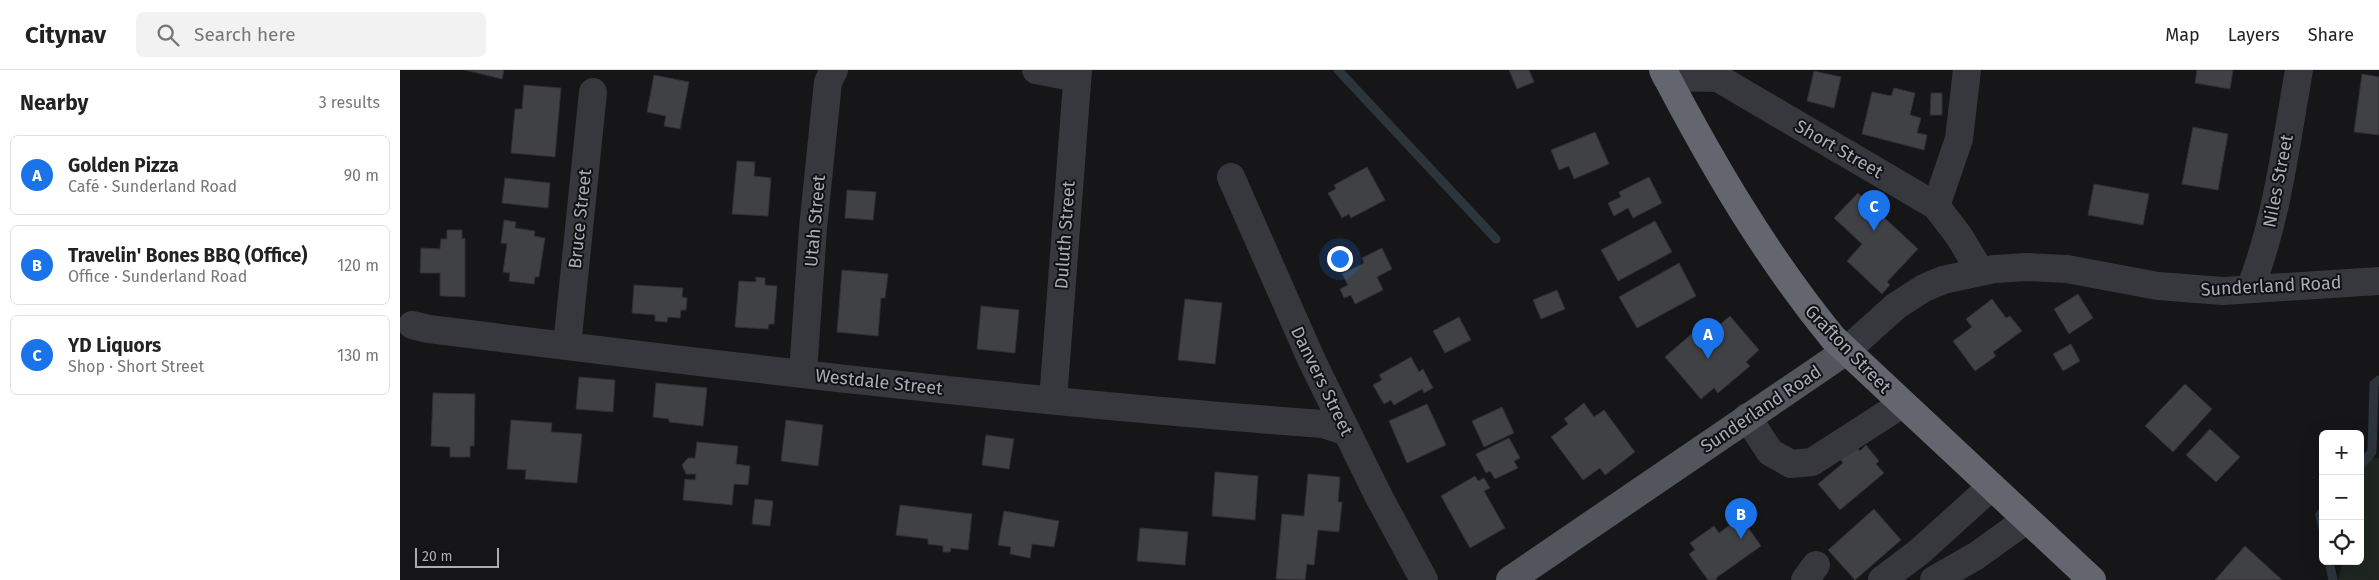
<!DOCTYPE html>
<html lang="en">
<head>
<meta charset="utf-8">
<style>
  body { margin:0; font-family:"Fira Sans",sans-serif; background:#f2f2f2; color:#222 }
  .controls { position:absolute; right:15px; bottom:15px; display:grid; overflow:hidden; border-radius:8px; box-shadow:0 5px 20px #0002 }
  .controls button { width:45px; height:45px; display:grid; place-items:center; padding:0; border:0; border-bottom:1px solid #e0e0e0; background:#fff; color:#222; font:25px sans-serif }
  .scale { position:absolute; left:15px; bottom:12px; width:84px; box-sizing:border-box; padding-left:5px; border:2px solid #a8adb8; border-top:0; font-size:14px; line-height:18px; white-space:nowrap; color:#a8adb8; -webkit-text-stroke:4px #111113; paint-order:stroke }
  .you { position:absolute; left:939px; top:188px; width:18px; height:18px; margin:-12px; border:4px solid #fff; border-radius:50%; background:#1a73e8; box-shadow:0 0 0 8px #1a73e833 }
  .badge { display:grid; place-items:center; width:32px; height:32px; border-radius:50%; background:#1a73e8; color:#fff; font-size:16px; font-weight:700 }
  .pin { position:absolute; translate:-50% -41px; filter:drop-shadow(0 1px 2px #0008) }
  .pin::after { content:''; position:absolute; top:26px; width:18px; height:15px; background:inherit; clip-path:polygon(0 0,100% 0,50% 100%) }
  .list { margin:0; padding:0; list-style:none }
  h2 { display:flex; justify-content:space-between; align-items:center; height:65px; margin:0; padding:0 20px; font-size:21px }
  h2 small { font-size:16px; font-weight:400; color:#767676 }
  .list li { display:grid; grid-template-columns:32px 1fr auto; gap:15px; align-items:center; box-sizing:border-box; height:80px; margin:0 10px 10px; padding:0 10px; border:1px solid #e0e0e0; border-radius:8px }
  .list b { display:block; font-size:19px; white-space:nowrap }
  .list p { margin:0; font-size:16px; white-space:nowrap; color:#767676 }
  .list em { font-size:16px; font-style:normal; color:#767676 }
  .icon { flex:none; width:28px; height:28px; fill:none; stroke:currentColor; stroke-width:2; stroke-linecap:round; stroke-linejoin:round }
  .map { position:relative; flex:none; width:1979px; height:510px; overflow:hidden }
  header { display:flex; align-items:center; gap:30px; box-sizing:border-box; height:70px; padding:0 25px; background:#fff; border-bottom:1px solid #e0e0e0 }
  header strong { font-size:24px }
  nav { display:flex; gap:28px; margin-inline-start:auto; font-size:18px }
  .search { width:350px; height:45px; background:#f2f2f2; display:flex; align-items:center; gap:12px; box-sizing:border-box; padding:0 18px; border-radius:8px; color:#767676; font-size:19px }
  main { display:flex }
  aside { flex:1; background:#fff }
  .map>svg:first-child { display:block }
  .green { fill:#1e261f }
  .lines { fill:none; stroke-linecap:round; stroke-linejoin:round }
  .stream { stroke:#2c353c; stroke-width:9 }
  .building { fill:#404145; stroke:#303034 }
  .minor { stroke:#37383d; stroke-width:28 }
  .major { stroke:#53555c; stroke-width:28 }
  .highway { stroke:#63666e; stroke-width:28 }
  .labels { text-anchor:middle; stroke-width:4; stroke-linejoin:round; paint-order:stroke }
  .street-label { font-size:18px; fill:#a8adb8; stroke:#111113 }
</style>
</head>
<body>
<header>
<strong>Citynav</strong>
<div class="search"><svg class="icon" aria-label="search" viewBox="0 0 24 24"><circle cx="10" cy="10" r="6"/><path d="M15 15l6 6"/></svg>Search here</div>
<nav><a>Map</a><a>Layers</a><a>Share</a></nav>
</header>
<main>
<aside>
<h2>Nearby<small>3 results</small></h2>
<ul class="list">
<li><span class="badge">A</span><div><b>Golden Pizza</b><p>Café · Sunderland Road</p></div><em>90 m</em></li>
<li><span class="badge">B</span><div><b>Travelin' Bones BBQ (Office)</b><p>Office · Sunderland Road</p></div><em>120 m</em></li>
<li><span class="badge">C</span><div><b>YD Liquors</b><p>Shop · Short Street</p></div><em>130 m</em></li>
</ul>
</aside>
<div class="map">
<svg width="1979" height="510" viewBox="0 0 1979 510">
  <rect width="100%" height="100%" fill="#161618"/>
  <path class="green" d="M1969,388H1979V510H1938L1943,491H1960V395Z"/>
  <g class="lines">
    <path class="stream" d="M938,0L1096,169
      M1960,396L1972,382L1974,314L1979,310
      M1923,442L1920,445L1923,459
      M1929,491L1933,510"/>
  </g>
  <path class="building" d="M65,0H104L102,9Z
    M1109,0H1129L1134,12L1117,19Z
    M1797,0H1833L1830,19L1795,13Z
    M1414,1L1441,7L1434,38L1407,31Z
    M1962,4L1979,7V65L1954,62Z
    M254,5L289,12L280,59L264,56L266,46L247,42Z
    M124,15L161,18L155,87L111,83L115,39H122Z
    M1494,18L1515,23L1510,45L1521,48L1517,63L1527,65L1524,80L1462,64L1472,22L1491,26Z
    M1531,23H1542V45H1530Z
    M1793,57L1828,64L1818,120L1782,114Z
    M1195,62L1209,94L1174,109L1169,96L1159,100L1151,80Z
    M337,91L355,92L354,106L371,108L368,146L332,144Z
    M967,97L985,130L951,148L949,144L942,148L928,123L936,119L934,115Z
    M1249,107L1262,133L1233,148L1228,138L1214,146L1208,133L1221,127L1219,122Z
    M105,108L150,113L148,138L102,133Z
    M1694,114L1749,124L1743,155L1688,145Z
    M447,120L476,122L473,150L445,148Z
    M1458,123L1518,179L1487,212L1490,215L1482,224L1447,191L1462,174L1434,148Z
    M104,150L116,152L115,158L135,161L134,166L145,168L139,207H135L134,214L109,211L110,203L103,202L107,174L101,173Z
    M1255,151L1272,182L1218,211L1201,180Z
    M47,160H62V169L65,168V227L40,226V203H20L21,178L40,179L41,169H47Z
    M982,178L992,199L977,207L983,220L955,234L951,225L944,228L940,219L948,215L942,204L964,193L962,188Z
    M1279,193L1296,226L1237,258L1219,227Z
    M442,200L488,204L485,228H481L478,266L437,262Z
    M356,207L365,208V215L377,216L374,254H369L368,259L335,257L339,211L356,212Z
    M234,215L283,218L282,227L287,228L286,240H281L280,248L268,247L267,252L255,251V245L232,243Z
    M1157,220L1165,239L1141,249L1133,230Z
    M1678,224L1693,248L1669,264L1654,239Z
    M785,229L822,233L815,294L778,290Z
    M1592,229L1606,248L1610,246L1622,261L1593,282L1596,286L1575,301L1553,271L1572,257L1566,249Z
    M581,236L619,240L615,283L577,279Z
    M1330,246L1359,280L1346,292L1350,296L1318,323L1314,318L1301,329L1265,287L1304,253L1312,261Z
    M1059,247L1071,270L1045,283L1033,261Z
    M1671,274L1680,291L1663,301L1653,284Z
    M1011,287L1019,302L1023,299L1033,318L1024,323L1022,319L994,335L991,330L984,334L973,315L982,310L979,305Z
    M179,307L215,310L213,342L176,339Z
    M256,313L307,318L303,356L269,352V349L253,347Z
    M1785,314L1812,339L1773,382L1745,356Z
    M33,323L75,324L74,376H70V387H50V377L31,376Z
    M1184,333L1194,347L1204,340L1235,382L1205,405L1200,398L1183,410L1151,367L1168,354L1164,349Z
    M1027,334L1046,375L1007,393L989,351Z
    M1102,337L1114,363L1084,377L1072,351Z
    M111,350L152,353L151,362L182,364L177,413L125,409L126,400L107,399Z
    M386,350L423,355L418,396L381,391Z
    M1810,359L1840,387L1816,412L1786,385Z
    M586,365L614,369L609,399L582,395Z
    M1109,368L1120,388L1114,391L1118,398L1095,409L1090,401L1086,403L1076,384Z
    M297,372L338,376L336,394L350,396L348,415L334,414L332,435L283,430L285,409L295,410L296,404H286L282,395L288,388H295Z
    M1466,375L1479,391L1476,394L1484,403L1440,440L1418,414L1443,393L1440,389L1456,376L1460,381Z
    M815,402L858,406L855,450L812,446Z
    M908,404L940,407L938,432H942L939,462L918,460L914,495L907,494L905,510L876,509L882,444L904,446Z
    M1075,406L1078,411L1084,408L1090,418L1084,421L1105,458L1070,478L1041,426Z
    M355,429L373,431L370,456L352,454Z
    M500,435L572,444L568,480L551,478L550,482H543V476L528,474V469L496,465Z
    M1474,439L1501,470L1455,510L1428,480Z
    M604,441L659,451L654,477L632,474L630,488L610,484L611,477L598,475Z
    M1341,447L1361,476L1316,508L1317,510H1308L1289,484L1295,480L1290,473L1314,456L1319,463Z
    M740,458L788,462L785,495L737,491Z
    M1845,476L1882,510H1815Z"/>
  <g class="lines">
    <path class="minor" d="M636,0L677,8
      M1266,7L1318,8L1536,136L1559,166L1580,201
      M831,107L912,291L979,427L1024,510
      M1536,136L1559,69L1567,0
      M1850,219C1877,150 1886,74 1899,0
      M12,255L29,259C326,296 624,332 923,354L946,361
      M167,276L193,22
      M1446,281L1496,236L1524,218L1543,210L1594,199L1627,197L1667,199L1758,216L1823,221L1979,211
      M403,303L413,158L428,12L434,0
      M653,330L678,0
      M1347,347L1370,382L1391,394L1412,392L1502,334
      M1405,510L1416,495
      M1482,510L1519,482L1591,417
      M1534,510L1576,486L1626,450"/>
    <path class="major" d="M1110,510L1446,281"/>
    <path class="highway" d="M1263,0C1312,94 1366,186 1433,268L1692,510"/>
  </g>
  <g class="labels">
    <g class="street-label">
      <text transform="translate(1439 79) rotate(30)" y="6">Short Street</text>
      <text transform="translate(1878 111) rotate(-79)" y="6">Niles Street</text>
      <text transform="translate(180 149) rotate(-84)" y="6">Bruce Street</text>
      <text transform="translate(415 151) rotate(-85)" y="6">Utah Street</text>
      <text transform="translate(665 165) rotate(-86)" y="6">Duluth Street</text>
      <text transform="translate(1871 216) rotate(-3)" y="6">Sunderland Road</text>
      <text transform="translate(1448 279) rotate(46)" y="6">Grafton Street</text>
      <text transform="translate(922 311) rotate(64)" y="6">Danvers Street</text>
      <text transform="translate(479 312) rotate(6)" y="6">Westdale Street</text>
      <text transform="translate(1361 339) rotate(-34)" y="6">Sunderland Road</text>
    </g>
  </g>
</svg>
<div class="controls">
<button>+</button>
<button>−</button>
<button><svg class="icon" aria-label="locate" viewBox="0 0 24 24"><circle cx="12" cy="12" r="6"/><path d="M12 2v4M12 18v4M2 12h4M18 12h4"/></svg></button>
</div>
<div class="scale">20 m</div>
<div class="you"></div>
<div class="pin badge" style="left:1308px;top:289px">A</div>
<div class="pin badge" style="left:1341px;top:469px">B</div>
<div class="pin badge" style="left:1474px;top:161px">C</div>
</div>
</main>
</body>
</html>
